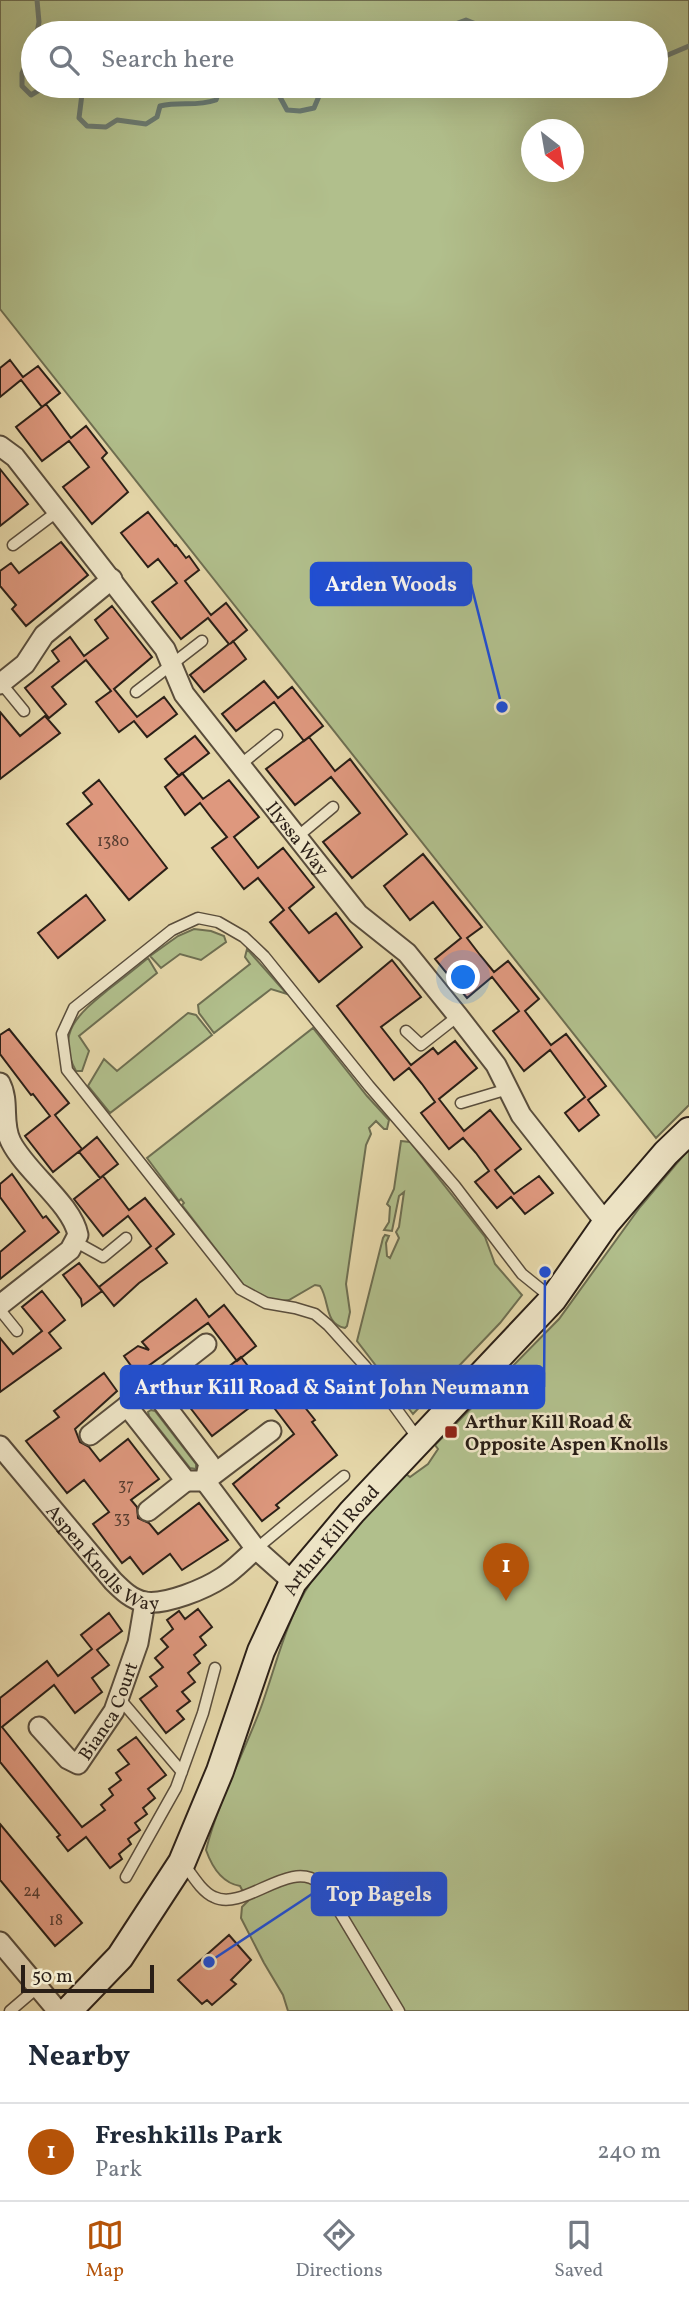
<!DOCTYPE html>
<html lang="en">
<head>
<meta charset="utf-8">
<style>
  body { margin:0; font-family:Vollkorn,serif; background:#f6f6f7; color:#1f2937 }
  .compass { position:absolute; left:521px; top:119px; width:63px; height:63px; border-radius:50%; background:#fff; box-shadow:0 7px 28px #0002; rotate:149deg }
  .scale { position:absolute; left:21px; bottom:18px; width:133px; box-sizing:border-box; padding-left:7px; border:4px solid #2a1f17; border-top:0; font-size:19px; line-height:24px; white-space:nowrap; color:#2a1f17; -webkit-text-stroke:5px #efe6c8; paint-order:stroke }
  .you { position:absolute; left:464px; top:978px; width:24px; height:24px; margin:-18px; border:5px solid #fff; border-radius:50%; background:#1a73e8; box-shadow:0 0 0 10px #1a73e833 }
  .badge { display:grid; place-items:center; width:46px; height:46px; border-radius:50%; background:#b45309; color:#fff; font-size:23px; font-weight:700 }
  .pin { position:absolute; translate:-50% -58px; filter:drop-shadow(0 2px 4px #0008) }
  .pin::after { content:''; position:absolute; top:37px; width:24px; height:21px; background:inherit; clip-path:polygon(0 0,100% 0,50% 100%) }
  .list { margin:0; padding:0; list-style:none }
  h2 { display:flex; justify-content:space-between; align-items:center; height:91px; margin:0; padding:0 28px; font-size:30px }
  h2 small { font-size:23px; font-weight:400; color:#747a83 }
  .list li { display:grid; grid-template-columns:46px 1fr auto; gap:21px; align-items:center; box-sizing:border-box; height:98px; padding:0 28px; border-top:2px solid #e0e1e3 }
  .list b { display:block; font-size:26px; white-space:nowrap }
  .list p { margin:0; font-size:23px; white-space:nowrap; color:#747a83 }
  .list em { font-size:23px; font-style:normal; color:#747a83 }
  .icon { flex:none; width:38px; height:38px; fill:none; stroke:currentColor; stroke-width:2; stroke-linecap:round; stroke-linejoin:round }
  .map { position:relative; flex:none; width:689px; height:2011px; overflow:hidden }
  .search { position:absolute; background:#fff; box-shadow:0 7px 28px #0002; left:21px; right:21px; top:21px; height:77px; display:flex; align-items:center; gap:18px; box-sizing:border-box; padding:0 24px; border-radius:38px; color:#747a83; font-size:26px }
  .sheet { height:189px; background:#fff }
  nav { display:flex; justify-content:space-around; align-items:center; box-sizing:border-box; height:98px; border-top:2px solid #e0e1e3; background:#fff; font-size:19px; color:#747a83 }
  nav a { display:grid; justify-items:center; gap:4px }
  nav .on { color:#b45309 }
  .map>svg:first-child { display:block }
  .green { fill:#b1bf8c; stroke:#6e6f52; stroke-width:2; fill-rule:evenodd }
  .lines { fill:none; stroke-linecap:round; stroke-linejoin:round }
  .stream { stroke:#6b7b72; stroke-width:5 }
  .building { fill:#de987e; stroke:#2a1f17; stroke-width:2 }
  .lane-casing { stroke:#594d3c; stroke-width:13 }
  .street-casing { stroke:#594d3c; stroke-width:23 }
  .secondary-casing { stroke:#2a1f17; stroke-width:30 }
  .lane { stroke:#efe6c8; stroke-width:10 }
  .street { stroke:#efe6c8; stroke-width:19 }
  .secondary { stroke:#efe6c8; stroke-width:26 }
  .poi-dot { fill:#8f2418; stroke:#efe6c8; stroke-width:2.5 }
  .labels { text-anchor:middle; stroke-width:5; stroke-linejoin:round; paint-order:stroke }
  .number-label { font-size:16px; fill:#573d31 }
  .street-label { font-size:19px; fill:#2a1f17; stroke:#efe6c8 }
  .poi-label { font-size:19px; font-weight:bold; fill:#2a1f17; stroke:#efe6c8; text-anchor:start }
  .leader { fill:none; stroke:#1d4ed8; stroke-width:2.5 }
  .callout-dot { fill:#1d4ed8; stroke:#efe6c8; stroke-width:2.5 }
  .callout { fill:#1d4ed8; stroke:#1d4ed8; stroke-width:2.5 }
  .callout-label { font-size:21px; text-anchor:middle; font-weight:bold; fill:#fff }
</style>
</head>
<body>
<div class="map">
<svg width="689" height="2011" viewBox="0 0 689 2011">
  <rect width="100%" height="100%" fill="#e6d8aa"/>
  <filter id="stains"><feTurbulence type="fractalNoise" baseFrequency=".00286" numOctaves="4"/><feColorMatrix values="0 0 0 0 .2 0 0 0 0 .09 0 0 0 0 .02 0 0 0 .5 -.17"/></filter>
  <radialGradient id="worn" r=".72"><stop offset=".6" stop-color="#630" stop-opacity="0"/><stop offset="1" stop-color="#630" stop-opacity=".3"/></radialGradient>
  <path class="green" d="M0,0H689V1105L656,1138L0,309ZM33,33H656V86H33ZM532,130H574V172H532Z
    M194,929L211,931L224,936L226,942L201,960L180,954L161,968L150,956L178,936Z
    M247,949L287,994L271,989L214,1033L199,1013L198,1005L250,964L245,957Z
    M148,958L157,973L79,1036L89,1051L82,1071H76C54,1032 81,1012 109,989C122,979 135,969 148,958Z
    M188,1013L196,1015L212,1035L110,1113L88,1086L104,1059L117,1071Z
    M313,1028L367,1096L389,1120L387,1129H384L376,1121L369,1128L371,1134L366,1145L346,1284L350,1312L347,1326L345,1328C324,1324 330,1301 320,1286L315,1285L289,1300L281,1301L270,1300L245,1287L182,1205L184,1203L181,1199L179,1201L147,1158Z
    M401,1141L410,1142L485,1237L495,1264L522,1295L500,1323L413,1414L357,1341L383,1238L385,1235L389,1236L386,1243L387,1256L390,1258L399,1238L396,1232L399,1227L404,1192L399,1196L392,1231L384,1230L389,1222L390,1207L387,1204L394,1189Z
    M689,1149V2011H288L283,1995L264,1963L241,1918L242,1907L248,1901L240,1886C222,1883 212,1867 206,1850C218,1802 242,1757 260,1710C276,1667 285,1621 311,1582C338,1542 373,1508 406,1474L410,1477L428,1464L438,1449L435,1445L559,1319L640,1207Z
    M151,1410L155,1411L196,1464V1469L190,1468L149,1416L148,1412Z"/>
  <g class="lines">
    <path class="stream" d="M37,0L39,22L37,33
      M444,33L447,27L466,20L481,26L485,33
      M33,51L22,73V86L31,95L46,86
      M656,60L689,46
      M83,86L79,118L87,126L106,127L117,120L146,124L157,117L160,106C181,101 195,107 216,100L221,86
      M274,86L287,110L300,111L314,108L322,89L328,86
      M357,86L368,91L372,86
      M528,86L569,89L581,86"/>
  </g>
  <path class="building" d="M10,360L23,377L38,366L60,393L42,407L21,380L0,397V368Z
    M46,404L71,438L86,426L107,453L102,458L128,492L92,524L63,487L89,467L69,441L42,461L16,427Z
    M0,469L28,504L0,526Z
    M148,512L175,546L176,545L186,558L189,556L199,570L185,581L211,615L226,603L247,630L230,644L233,641L246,659L204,692L190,675L229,644L208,618L181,639L152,602L177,583L158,559L148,567L121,533Z
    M61,542L88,575L26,626L12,609L16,605L0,586V571L11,563L19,573Z
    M112,606L152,657L114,689L137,717L164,697L177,714L147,737L134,721L119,732L112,723L96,702L111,691L86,660L52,687L66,704L49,718L25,688L59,661L52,651L70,637L84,656L108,638L95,620Z
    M264,681L278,698L292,687L323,726L304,741L274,702L236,731L222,714Z
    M0,712L20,736L45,716L60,733L0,779Z
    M195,736L209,753L179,776L165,759Z
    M309,737L335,771L350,759L407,834L352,878L323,842L360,813L331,777L295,805L266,769Z
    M182,773L203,799L229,780L259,817L234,837L258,868L283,848L314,887L289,908L309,933L336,913L362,947L319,982L270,922L284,910L258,878L244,889L212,848L227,837L213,820L200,803L185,815L165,787Z
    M99,780L167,868L129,900L67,824L92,804L83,793Z
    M423,854L482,927L467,938L480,955L494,972L508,961L539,999L525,1011L551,1045L566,1034L606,1086L588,1100L599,1115L579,1131L565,1113L585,1097L550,1050L524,1071L493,1031L519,1011L492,977L467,998L435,959L461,938L433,902L410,920L384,886Z
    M86,895L105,920L58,958L38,933Z
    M392,960L421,997L381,1027L411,1065L433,1048L438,1054L455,1041L477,1068L439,1099L464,1131L490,1110L521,1149L495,1170L514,1194L539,1176L553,1193L525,1214L511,1197L497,1208L475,1182L489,1171L476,1153L463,1138L449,1149L421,1113L435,1102L422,1084L409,1068L394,1080L337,1006Z
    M9,1029L69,1103L55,1115L82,1149L53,1172L25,1136L50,1116L33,1094L31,1095L0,1054V1035Z
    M97,1137L118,1164L100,1178L79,1152Z
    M12,1174L43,1218L46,1216L59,1232L0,1279V1252L25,1231L0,1197V1184Z
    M103,1176L129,1210L145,1198L174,1234L156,1249L167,1263L139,1283L114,1306L99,1287L151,1246L128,1216L103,1236L74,1199Z
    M79,1263L102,1291L82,1306L81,1299L63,1275Z
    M42,1291L65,1320L49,1333L61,1348L0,1392V1338L13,1354L42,1331L22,1307Z
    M196,1299L209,1317L224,1305L256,1346L237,1361L208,1323L137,1374L124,1356L138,1346L149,1350L142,1342Z
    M241,1357L268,1392L283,1380L315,1420L312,1422L337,1455L276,1505L279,1508L262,1521L233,1484L294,1434L265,1396L212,1436L185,1401Z
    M104,1373L117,1391L75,1429L80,1442L89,1447L100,1461L128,1439L159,1479L131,1500L137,1507L138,1518L149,1523L158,1534L199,1503L228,1540L182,1570L170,1554L143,1574L130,1557L122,1563L93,1524L109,1512L84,1480L67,1493L26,1441L59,1417L54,1411Z
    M198,1609L212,1627L200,1637L206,1645L194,1655L200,1663L188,1673L195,1682L182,1692L190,1701L177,1711L184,1719L166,1733L140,1699L157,1686L150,1677L163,1667L155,1658L168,1647L161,1639L173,1629L167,1620L179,1611L185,1619Z
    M109,1613L122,1631L97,1650L109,1665L92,1678L102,1692L75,1713L54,1685L2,1727L82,1827L105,1810L101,1805L113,1795L109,1789L121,1780L116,1773L129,1764L118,1750L136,1737L166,1775L148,1789L155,1798L143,1808L147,1814L135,1823L140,1830L128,1839L131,1844L119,1854L122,1859L110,1868L86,1837L68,1851L57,1837L60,1835L0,1762V1698L47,1661L58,1676L92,1649L81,1635Z
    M0,1824L82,1923L55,1946L0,1880Z
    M229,1935L251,1960L231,1980L236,1984L212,2005L207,2000L202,2004L178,1980Z"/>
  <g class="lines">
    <g class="lane-casing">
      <path id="lane" d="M13,545L58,511
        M1,683L24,711
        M136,692L202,641
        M240,765L277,735
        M297,837L333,807
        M406,1031L421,1045L458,1016
        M461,1103L508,1089
        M76,1242L103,1257L126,1238
        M0,1310L17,1331
        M419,1440L365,1366L328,1325L315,1314L295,1308L266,1303L240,1289L67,1070L62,1034L74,1008L172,930L198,918L218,922L244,937L264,956L369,1086L455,1186L522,1274L553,1299
        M256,1549L344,1476
        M119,1698L182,1772
        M184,1864C192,1875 202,1892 214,1897C244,1912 290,1858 319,1883C323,1887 326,1892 330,1896L399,2011
        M126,1877L176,1788L203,1713L215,1668
        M10,2011L38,1987"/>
    </g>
    <g class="street-casing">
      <g id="street">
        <path id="s1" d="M0,446L15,457L165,649L184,694L358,914L407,953L458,1016L496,1065L521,1115L606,1223"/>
        <path d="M0,684L25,664L44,635L112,579"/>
        <path d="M0,1083C10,1102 1,1123 11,1142C26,1172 72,1204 78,1235L70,1250L0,1305"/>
        <path d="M151,1387L209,1463L205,1481"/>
        <path d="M127,1406L186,1481H205L271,1431"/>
        <path d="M90,1435L206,1344"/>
        <path id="s2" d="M0,1446L113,1581C122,1590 132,1600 145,1602C166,1605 205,1589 223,1577C234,1570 245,1558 256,1549"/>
        <path d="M205,1481L256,1549L293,1582"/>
        <path d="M148,1511L186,1481"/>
        <path id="s3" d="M39,1727L68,1759L78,1764L114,1711L138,1643L145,1602"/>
        <path d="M0,1942L58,2011"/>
      </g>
    </g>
    <g class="secondary-casing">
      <g id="secondary">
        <path id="s4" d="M68,2011L120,1957L182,1862L220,1771L261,1651L293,1582L352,1512L553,1299L606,1223L666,1153L689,1131"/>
      </g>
    </g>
    <use href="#lane" class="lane"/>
    <use href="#street" class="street"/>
    <use href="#secondary" class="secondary"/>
  </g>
  <rect class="poi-dot" x="444" y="1425" width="14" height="14" rx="3.5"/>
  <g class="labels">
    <g class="number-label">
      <text x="113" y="846">1380</text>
      <text x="126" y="1490">37</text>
      <text x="122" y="1523">33</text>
      <text x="32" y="1896">24</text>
      <text x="56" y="1925">18</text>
    </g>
    <g class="street-label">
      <text dy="7" stroke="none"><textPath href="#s1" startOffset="495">Ilyssa Way</textPath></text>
      <text dy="7" stroke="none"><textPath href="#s4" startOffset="546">Arthur Kill Road</textPath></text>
      <text dy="7" stroke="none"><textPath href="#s2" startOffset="154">Aspen Knolls Way</textPath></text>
      <text dy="7" stroke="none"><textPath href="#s3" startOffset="116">Bianca Court</textPath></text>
    </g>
    <g class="poi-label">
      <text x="465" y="1428">Arthur Kill Road &amp;<tspan x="465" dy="22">Opposite Aspen Knolls</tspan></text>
    </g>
  </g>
  <path class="leader" d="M502 707L471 584M545 1272L544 1387M209 1962L312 1894"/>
  <g class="callout-dot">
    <circle cx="502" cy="707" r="7"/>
    <circle cx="545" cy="1272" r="7"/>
    <circle cx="209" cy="1962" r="7"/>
  </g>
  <g class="callout">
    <rect x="311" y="563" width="160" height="42" rx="7"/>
    <rect x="121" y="1366" width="423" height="42" rx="7"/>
    <rect x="312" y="1873" width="134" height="42" rx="7"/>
  </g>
  <g class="callout-label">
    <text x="391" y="591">Arden Woods</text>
    <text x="332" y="1394">Arthur Kill Road &amp; Saint John Neumann</text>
    <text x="379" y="1901">Top Bagels</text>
  </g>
  <rect width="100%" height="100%" filter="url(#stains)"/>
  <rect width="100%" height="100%" fill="url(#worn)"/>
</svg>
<svg class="compass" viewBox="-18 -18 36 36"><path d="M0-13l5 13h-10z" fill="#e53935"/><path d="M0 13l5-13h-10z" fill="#747a83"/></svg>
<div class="scale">50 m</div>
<div class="you"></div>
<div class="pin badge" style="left:506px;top:1601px">1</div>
<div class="search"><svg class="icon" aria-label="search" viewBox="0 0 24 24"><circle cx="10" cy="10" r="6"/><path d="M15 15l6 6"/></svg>Search here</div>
</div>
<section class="sheet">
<h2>Nearby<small></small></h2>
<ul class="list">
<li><span class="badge">1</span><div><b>Freshkills Park</b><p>Park</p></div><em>240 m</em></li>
</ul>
</section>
<nav>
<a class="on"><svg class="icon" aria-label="map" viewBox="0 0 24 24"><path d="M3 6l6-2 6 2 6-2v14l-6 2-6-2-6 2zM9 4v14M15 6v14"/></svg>Map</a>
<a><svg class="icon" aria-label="directions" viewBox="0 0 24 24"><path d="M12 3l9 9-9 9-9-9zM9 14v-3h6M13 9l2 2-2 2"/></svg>Directions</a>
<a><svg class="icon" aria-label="saved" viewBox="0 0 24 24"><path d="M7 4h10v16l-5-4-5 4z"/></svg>Saved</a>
</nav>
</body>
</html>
